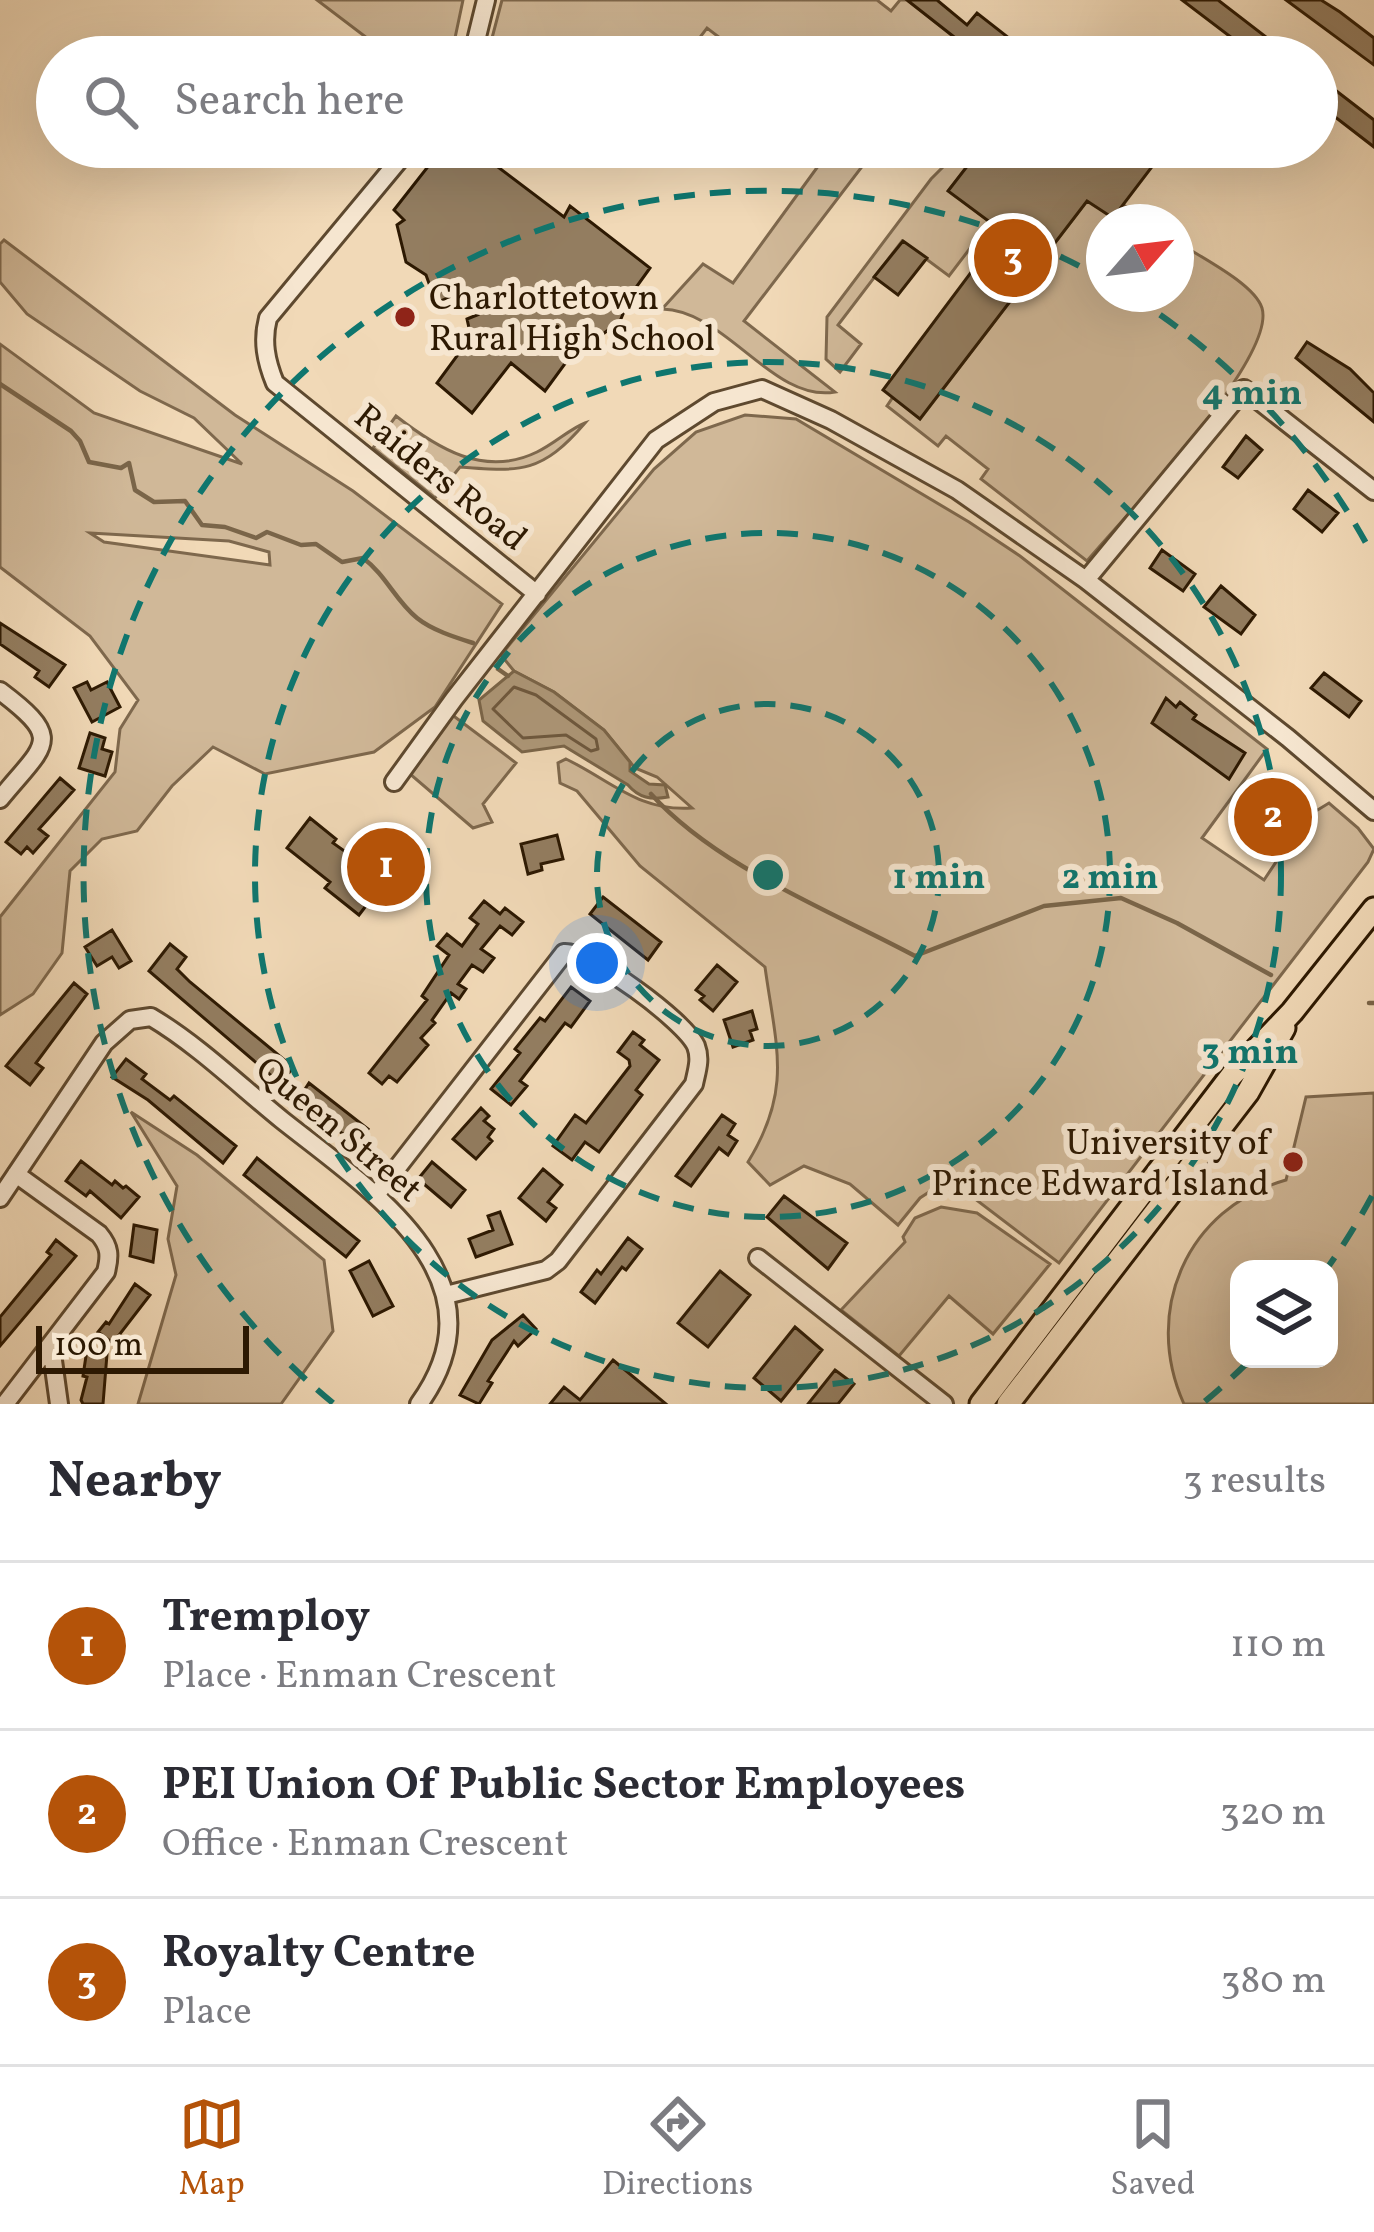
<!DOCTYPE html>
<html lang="en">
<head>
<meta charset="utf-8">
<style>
  body { margin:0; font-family:Vollkorn,serif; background:#f2f2f3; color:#2b2b33 }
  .controls { position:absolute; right:36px; bottom:36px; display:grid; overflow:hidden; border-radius:24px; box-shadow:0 12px 48px #0002 }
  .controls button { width:108px; height:108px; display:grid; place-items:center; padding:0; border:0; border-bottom:3px solid #e1e1e2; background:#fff; color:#2b2b33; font:60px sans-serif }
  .compass { position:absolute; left:1086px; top:204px; width:108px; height:108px; border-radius:50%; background:#fff; box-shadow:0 12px 48px #0002; rotate:62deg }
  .scale { position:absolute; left:36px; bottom:30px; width:213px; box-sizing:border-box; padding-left:12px; border:6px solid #2d1902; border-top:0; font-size:33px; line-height:42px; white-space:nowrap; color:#2d1902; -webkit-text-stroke:9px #f6e6d0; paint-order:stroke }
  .you { position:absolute; left:597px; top:963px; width:42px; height:42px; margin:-30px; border:9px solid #fff; border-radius:50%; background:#1a73e8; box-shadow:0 0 0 18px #1a73e833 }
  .badge { display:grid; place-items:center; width:78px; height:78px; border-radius:50%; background:#b45309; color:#fff; font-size:39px; font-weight:700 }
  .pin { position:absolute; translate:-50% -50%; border:6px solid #fff; box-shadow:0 3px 12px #0006 }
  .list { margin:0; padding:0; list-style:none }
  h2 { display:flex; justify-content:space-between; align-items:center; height:156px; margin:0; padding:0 48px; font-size:51px }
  h2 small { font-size:39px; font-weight:400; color:#7c7c81 }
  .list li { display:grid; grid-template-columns:78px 1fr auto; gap:36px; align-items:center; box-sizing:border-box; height:168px; padding:0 48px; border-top:3px solid #e1e1e2 }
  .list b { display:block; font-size:45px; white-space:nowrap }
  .list p { margin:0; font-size:39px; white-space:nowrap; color:#7c7c81 }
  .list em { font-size:39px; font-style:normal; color:#7c7c81 }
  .icon { flex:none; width:66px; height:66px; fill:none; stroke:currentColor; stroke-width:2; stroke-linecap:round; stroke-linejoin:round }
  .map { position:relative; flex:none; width:1374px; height:1404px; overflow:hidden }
  .search { position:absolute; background:#fff; box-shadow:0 12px 48px #0002; left:36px; right:36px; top:36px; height:132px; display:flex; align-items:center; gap:30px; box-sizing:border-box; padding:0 42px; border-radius:66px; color:#7c7c81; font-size:45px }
  .sheet { height:660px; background:#fff }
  nav { display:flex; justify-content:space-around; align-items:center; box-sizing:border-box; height:168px; border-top:3px solid #e1e1e2; background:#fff; font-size:33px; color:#7c7c81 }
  nav a { display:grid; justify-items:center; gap:6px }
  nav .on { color:#b45309 }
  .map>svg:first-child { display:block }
  .green { fill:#d0b898; stroke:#7e684d; stroke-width:3; fill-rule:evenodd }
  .water { fill:#ae9879; stroke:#7a6549; stroke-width:3 }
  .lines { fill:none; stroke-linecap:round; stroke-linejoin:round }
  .shore { stroke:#6e583e; stroke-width:3 }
  .stream { stroke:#7a6549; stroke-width:4.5 }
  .building { fill:#937d60; stroke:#2d1902; stroke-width:3 }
  .minor-casing { stroke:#5e492f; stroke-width:22 }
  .major-casing { stroke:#2d1902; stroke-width:27 }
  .minor { stroke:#f6e6d0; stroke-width:16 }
  .major { stroke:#f1d9b7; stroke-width:21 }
  .ring { fill:none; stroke:#0f766e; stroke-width:6; stroke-dasharray:21 15 }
  .poi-dot { fill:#8f2418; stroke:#f6e6d0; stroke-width:4.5 }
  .labels { text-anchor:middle; stroke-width:12; stroke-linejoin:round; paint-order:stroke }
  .poi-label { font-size:36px; fill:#2d1902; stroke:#f6e6d0; text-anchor:start }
  .street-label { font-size:36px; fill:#2d1902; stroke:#f6e6d0 }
  .centre { fill:#0f766e; stroke:#f6e6d0; stroke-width:6 }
  .ring-label { font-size:36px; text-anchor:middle; font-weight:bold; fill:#0f766e; stroke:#f6e6d0; stroke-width:12; stroke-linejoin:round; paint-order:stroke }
</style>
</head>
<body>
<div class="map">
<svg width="1374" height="1404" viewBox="0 0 1374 1404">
  <rect width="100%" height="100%" fill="#f1d9b7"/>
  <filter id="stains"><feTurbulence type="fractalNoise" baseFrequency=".00167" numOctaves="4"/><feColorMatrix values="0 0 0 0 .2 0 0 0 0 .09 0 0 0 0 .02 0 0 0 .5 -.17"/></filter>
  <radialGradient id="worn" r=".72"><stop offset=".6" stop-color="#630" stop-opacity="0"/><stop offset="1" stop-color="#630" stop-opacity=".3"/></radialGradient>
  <path class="green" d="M317,0H463L451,57H392Z
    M502,0H877L891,11L900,0H907L958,40L944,57H745L707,28L685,57H487Z
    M832,147H877L744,321L835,392C773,403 726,310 662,309L703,264L733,283Z
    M981,149L949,190L990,222L949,276L902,241L838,325L861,344L840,372L826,359L827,317L931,179L951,159L967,150Z
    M1087,201L1122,204L1148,222H1104V294H1176V241C1198,256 1254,283 1262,308C1277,358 1123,518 1087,561L981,479L988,469L946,436L938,446L887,406L893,397L920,419Z
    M4,240L235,415L353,491L502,604L435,707L374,752L265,774L213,747L172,786L137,831L102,839L70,871L62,953L33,994L0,1015V917L115,772L120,729L138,700L90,636L0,567V344L94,413L242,464L194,418L140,391L27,314L0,282V244ZM90,533L229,541L269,552L270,565L104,542Z
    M745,415L796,419L969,522L1020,556L1267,749L1202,838L1264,880L1306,817L1329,803L1358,828L1374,849L1368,862L1059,1263L949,1179L920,1198L898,1225L850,1184L804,1166L770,1185L748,1162C793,1089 776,1047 765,967L640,866L577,791L560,783L558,763L566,759C610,780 639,812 692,808L657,777L635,768L604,730L554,692L514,671L501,655L654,469L696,432Z
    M396,416C437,448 484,478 537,452C554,444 571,428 585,423C542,473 522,472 460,467L435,498L373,448Z
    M451,714L516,763L483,804L492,822L473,828L410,774Z
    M1374,1093V1404H1184C1142,1311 1187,1208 1286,1180L1306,1097ZM1239,1269H1329V1359H1239Z
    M131,1112L197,1155L324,1260L333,1331L281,1404H138L176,1275L168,1239L177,1186Z
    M941,1207L977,1213L1050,1264L993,1334L949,1296L899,1356L841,1310L905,1242L903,1237L915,1218Z"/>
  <path class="water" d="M514,671L554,692L604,730L630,762V771L649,784L665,785L668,797C651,800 639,798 628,785L564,746L522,752L483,721L479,700Z"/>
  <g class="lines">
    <path class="shore" d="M514,687L536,695L596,739L598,749L591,751L566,735L523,738L493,709Z"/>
    <path class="stream" d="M0,384L71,431L80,441L89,462L121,468L129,463L135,490L154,502L185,501L202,525L225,527L256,538L267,532L301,545L316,544L342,562L363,558C386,575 395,600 417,618C432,630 454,637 473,643
      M498,669L508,676
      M651,794C717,867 829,910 915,956L1044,906L1121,898L1177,923L1271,975
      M1369,1003H1374"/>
  </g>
  <path class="building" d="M907,0H937L967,25L977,13L1033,57H944L958,40Z
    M1182,0H1218L1283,50L1277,57H1257Z
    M1286,0H1321L1340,12L1374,38V65Z
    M1317,76L1374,120V147L1317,103Z
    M982,147H1167L1113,218L1087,201L920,419L883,390L1002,231L948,191Z
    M478,152L564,217L570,206L650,268L632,293L620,321L590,344L583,339L545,391L511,363L472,413L437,383L471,337L467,319L477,315L452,296L436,303L426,275L406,262L397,225L404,220L394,210L437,155L449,164Z
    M903,241L927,258L898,295L874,277Z
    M1307,342L1350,369L1374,393V422L1296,358Z
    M1246,436L1262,450L1238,478L1223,467Z
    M1308,490L1338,513L1322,532L1294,509Z
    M1162,550L1195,574L1183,591L1150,568Z
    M1221,586L1255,615L1241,634L1204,607Z
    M0,623L65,665L49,687L35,677L39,671L0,644Z
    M1324,673L1361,701L1349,717L1311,688Z
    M87,682L91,690L107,682L120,707L92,722L74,688Z
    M1166,698L1176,707L1180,702L1196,715L1193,719L1245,753L1229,779L1152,723Z
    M90,733L105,738L102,749L112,752L105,776L79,768Z
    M60,778L74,790L39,829L48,836L33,853L27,847L21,854L6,842Z
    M1262,785L1297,805L1294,809L1306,817L1284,848L1240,816Z
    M310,818L336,839L333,843L350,855L346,860L363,874L386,844L408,861L383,893L378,890L359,915L325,888L330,882L287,848Z
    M557,835L563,859L541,864L542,870L528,874L521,844Z
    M603,897L661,942L648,960L590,914Z
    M484,901L500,914L505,908L523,922L512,935L500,926L481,949L494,958L483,972L472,965L458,984L466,989L459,999L451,993L432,1020L435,1023L421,1038L428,1045L397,1082L389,1076L382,1084L369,1073L427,1000L422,996L449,955L437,946L447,934L462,946L478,924L470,918Z
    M112,930L131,961L119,968L112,957L97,966L85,947Z
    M170,944L186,957L177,969L190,982L293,1067L281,1084L149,971Z
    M717,965L737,982L713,1011L700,1000L704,996L696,990Z
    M74,983L87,994L36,1063L43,1068L30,1085L6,1066Z
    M571,987L590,1001L571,1027L565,1023L520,1081L527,1086L511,1105L491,1089L520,1053L515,1049L540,1018L545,1021Z
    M752,1011L757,1029L750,1031L753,1040L733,1047L724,1020Z
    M633,1032L644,1040L640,1045L659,1060L636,1090L642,1095L599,1152L585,1142L572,1160L553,1146L575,1115L586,1123L630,1066L629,1060L618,1052Z
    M126,1059L146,1074L142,1079L170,1100L174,1096L236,1146L223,1163L148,1100L112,1077Z
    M309,1083L368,1129L356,1144L298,1100Z
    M481,1108L489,1116L484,1121L494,1129L488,1137L492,1141L476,1159L453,1139Z
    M722,1115L735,1124L728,1135L737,1141L728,1155L719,1148L691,1186L676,1176Z
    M257,1158L359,1241L346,1257L244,1175Z
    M81,1161L112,1185L115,1181L123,1188L126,1186L139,1197L121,1218L90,1191L86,1196L66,1181Z
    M432,1162L465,1190L451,1207L418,1179Z
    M543,1169L562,1185L548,1202L556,1208L546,1221L519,1198Z
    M784,1196L847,1243L828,1269L767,1217Z
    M500,1212L512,1244L476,1257L469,1239L493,1230L488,1216Z
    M134,1225L157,1230L153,1262L130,1256Z
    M628,1238L642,1249L626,1270L622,1267L595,1303L581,1292L597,1270L601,1274Z
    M56,1240L76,1256L0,1346V1317L51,1255L47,1252Z
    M369,1261L393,1306L373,1316L350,1271Z
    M720,1271L750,1295L708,1347L678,1323Z
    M135,1284L150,1295L113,1343L98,1332L106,1322L109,1324Z
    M523,1315L536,1329L518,1346L514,1341L488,1381L492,1383L479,1404L460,1395L492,1340Z
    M795,1327L822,1350L781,1401L754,1378Z
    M87,1349L107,1354L103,1404H83L81,1400L87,1377L83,1376Z
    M613,1360L666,1404H550L564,1387L580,1400Z
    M835,1370L854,1384L838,1404H808Z"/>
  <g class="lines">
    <g class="minor-casing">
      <path id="minor" d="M472,57L486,0
        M410,147L268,318C262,341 266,361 275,383L537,594
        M1086,580L1244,389L1374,491
        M0,691C65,740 46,743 0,799
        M394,782L454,699L656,440L714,402L762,389L831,420L957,490L1086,580L1288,738L1374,811
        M376,1195L564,953C590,951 685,1021 696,1046C701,1059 697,1070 694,1084L558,1261L546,1270L446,1295
        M0,1198L104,1043L130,1020L151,1017C198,1045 240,1086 282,1120C369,1189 510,1278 419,1404
        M758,1258L944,1404
        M51,1346L59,1404
        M5,1404L106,1272C110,1256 110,1247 99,1234L16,1174"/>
    </g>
    <g class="major-casing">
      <path id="major" d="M981,1404L1232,1075L1292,1012L1374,909
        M1008,1404L1248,1092L1284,1028"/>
    </g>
    <use href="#minor" class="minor"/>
    <use href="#major" class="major"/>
  </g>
  <g class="ring">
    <circle cx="768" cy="875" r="171"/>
    <circle cx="768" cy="875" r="342"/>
    <circle cx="768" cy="875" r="513"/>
    <path d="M1372 1196A684 684 0 0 1 1328 1267M1247 1363A684 684 0 0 1 1203 1403M333 1403A684 684 0 0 1 1100 277M1130 295A684 684 0 0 1 1372 554"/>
  </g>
  <g class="poi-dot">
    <circle cx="405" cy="317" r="12"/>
    <circle cx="1293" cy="1162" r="12"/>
  </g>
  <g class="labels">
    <g class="poi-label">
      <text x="429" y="309">Charlottetown<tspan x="429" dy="41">Rural High School</tspan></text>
      <text x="1269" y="1154" text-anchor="end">University of<tspan x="1269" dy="41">Prince Edward Island</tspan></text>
    </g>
    <g class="street-label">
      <text transform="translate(442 476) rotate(39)" y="13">Raiders Road</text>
      <text transform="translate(340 1128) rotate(40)" y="13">Queen Street</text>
    </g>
  </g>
  <circle cx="768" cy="875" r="18" class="centre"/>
  <g class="ring-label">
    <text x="1252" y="404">4 min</text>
    <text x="939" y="888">1 min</text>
    <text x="1110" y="888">2 min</text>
    <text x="1250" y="1063">3 min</text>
  </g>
  <rect width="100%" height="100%" filter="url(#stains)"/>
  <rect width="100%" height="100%" fill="url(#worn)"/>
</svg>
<div class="controls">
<button><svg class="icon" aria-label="layers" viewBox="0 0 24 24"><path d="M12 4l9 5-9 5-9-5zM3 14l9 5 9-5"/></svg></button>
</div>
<svg class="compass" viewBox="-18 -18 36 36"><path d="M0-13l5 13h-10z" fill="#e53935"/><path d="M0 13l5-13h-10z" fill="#7c7c81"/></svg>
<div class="scale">100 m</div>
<div class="you"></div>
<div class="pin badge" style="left:386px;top:867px">1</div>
<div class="pin badge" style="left:1273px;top:817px">2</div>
<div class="pin badge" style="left:1013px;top:258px">3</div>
<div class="search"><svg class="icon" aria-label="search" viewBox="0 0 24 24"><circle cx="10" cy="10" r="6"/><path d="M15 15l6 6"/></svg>Search here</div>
</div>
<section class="sheet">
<h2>Nearby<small>3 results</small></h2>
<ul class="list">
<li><span class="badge">1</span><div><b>Tremploy</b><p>Place · Enman Crescent</p></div><em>110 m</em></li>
<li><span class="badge">2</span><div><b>PEI Union Of Public Sector Employees</b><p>Office · Enman Crescent</p></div><em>320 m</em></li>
<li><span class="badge">3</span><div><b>Royalty Centre</b><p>Place</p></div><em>380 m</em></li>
</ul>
</section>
<nav>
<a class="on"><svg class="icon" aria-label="map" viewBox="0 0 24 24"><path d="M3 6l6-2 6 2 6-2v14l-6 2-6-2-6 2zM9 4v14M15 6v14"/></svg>Map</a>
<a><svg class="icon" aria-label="directions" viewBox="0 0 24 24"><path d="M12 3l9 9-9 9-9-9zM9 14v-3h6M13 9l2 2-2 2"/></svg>Directions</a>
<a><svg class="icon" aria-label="saved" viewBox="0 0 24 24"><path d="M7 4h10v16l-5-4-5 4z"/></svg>Saved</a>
</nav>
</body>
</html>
